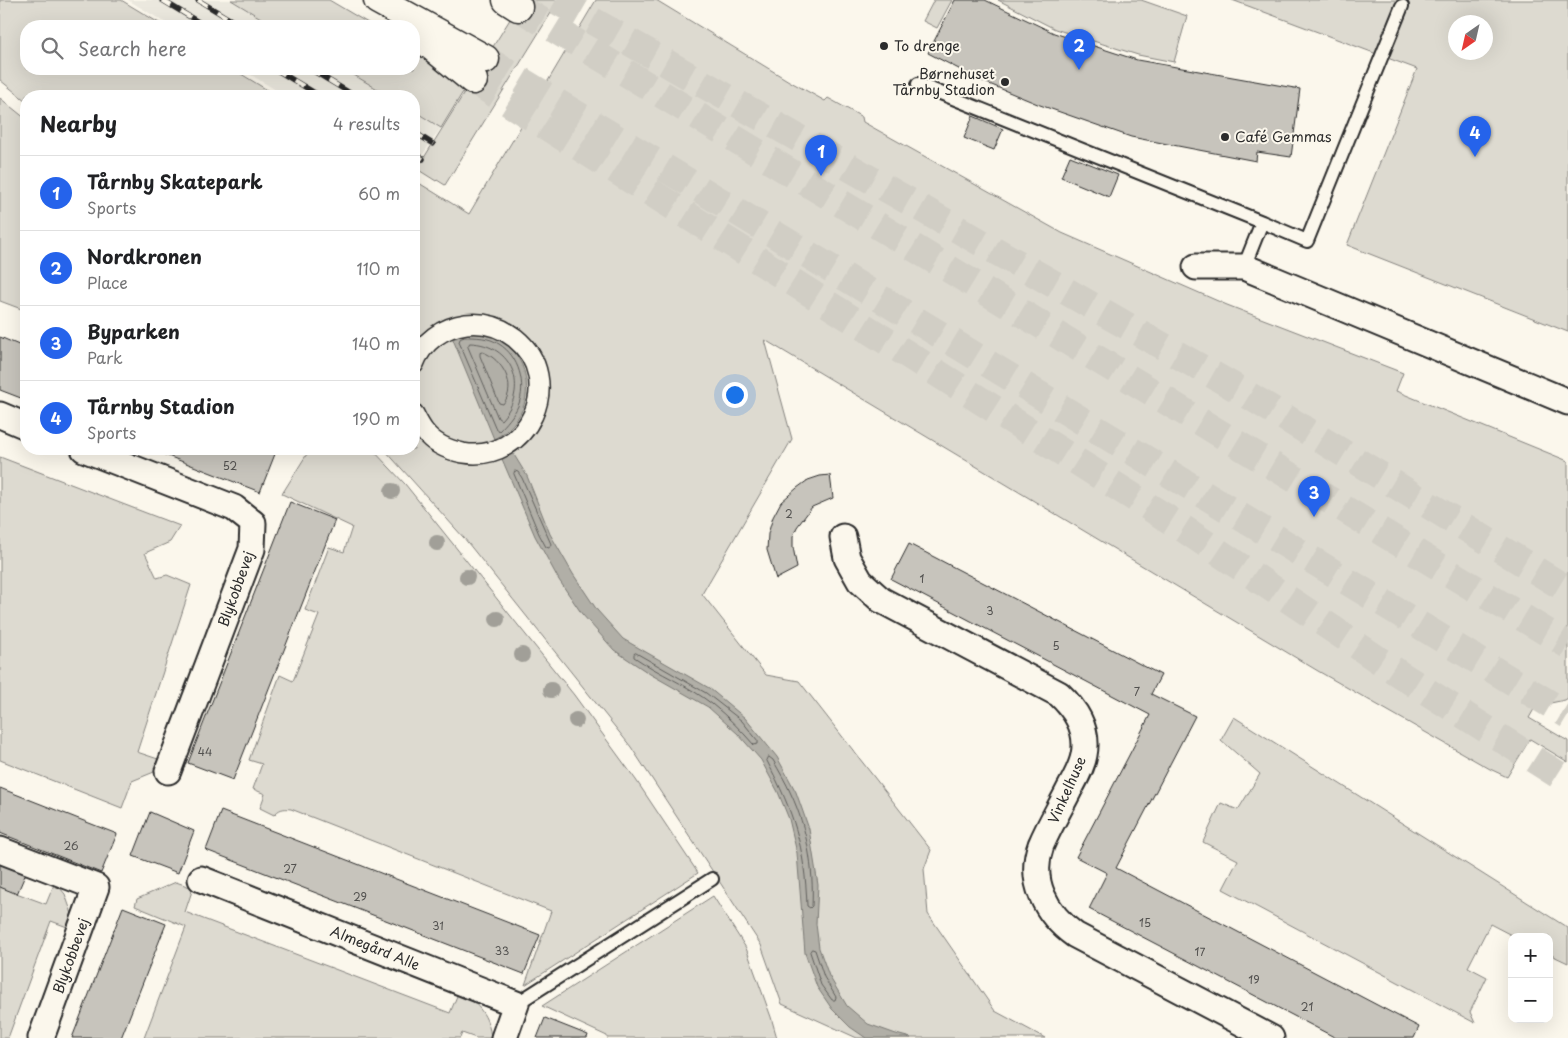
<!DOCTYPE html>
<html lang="en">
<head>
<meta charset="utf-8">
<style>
  body { margin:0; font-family:"Playpen Sans",sans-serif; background:#f2f2f2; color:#202124 }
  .controls { position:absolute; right:15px; bottom:15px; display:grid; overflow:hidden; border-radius:10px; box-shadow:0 5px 20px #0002 }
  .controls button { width:45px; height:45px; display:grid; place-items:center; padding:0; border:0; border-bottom:1px solid #e0e0e0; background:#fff; color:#202124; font:25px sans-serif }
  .compass { position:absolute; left:1448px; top:15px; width:45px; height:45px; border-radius:50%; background:#fff; box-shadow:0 5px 20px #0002; rotate:214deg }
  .you { position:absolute; left:734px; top:394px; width:18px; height:18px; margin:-12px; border:4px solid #fff; border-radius:50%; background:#1a73e8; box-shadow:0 0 0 8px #1a73e833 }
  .badge { display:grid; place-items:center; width:32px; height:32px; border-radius:50%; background:#2563eb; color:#fff; font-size:16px; font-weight:700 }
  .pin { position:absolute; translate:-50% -41px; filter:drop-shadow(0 1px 2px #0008) }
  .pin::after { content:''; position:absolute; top:26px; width:18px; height:15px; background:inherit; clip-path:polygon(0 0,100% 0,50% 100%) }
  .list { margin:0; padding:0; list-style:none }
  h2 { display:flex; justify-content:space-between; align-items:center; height:65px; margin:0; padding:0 20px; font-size:21px }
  h2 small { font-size:16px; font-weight:400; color:#757577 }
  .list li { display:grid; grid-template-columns:32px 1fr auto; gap:15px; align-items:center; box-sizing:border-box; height:75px; padding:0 20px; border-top:1px solid #e0e0e0 }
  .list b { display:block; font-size:19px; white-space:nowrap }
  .list p { margin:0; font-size:16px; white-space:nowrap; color:#757577 }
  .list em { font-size:16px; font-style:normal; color:#757577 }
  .icon { flex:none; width:28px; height:28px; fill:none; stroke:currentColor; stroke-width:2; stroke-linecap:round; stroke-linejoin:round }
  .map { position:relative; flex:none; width:1568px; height:1038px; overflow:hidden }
  .search { position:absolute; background:#fff; box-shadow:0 5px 20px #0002; left:20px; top:20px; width:400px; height:55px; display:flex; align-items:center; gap:12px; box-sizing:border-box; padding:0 18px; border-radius:20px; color:#757577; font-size:19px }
  .panel { position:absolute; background:#fff; box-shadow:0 5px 20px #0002; left:20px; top:90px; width:400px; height:365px; border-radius:20px }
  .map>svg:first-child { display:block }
  .built { fill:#ebe8de }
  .green { fill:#dddad0; stroke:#84827e; fill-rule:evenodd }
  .water { fill:#b1afa7; stroke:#7b7a75 }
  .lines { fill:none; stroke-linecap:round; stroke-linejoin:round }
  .shore { stroke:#61605d; stroke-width:1 }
  .building { fill:#c7c4bc; stroke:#2b2b2b }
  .motorway-tunnel { stroke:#d1cec5; stroke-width:28; stroke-dasharray:28 14; stroke-linecap:butt }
  .service-casing { stroke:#2b2b2b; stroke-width:16 }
  .pedestrian-casing { stroke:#2b2b2b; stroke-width:22 }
  .minor-casing { stroke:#2b2b2b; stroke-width:29 }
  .motorway-casing { stroke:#2b2b2b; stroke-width:31 }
  .service { stroke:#fbf7ec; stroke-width:12 }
  .pedestrian { stroke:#fbf7ec; stroke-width:19 }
  .minor { stroke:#fbf7ec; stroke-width:25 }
  .motorway { stroke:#fbf7ec; stroke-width:28 }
  .rail-casing { stroke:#2b2b2b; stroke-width:5.5 }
  .rail { stroke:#fbf7ec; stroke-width:4; stroke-dasharray:11; stroke-linecap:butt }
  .tree { fill:#a19f98 }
  .poi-dot { fill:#2b2b2b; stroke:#fbf7ec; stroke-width:2 }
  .labels { text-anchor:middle; stroke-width:4; stroke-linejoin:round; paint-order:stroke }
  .number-label { font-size:11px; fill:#52514f }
  .poi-label { font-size:14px; fill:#2b2b2b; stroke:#fbf7ec; text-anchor:start }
  .street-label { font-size:14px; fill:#2b2b2b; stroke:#fbf7ec }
</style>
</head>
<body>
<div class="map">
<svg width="1568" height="1038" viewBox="0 0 1568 1038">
  <rect width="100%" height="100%" fill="#fbf7ec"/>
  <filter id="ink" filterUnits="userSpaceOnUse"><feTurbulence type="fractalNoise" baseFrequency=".02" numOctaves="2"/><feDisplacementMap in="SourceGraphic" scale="10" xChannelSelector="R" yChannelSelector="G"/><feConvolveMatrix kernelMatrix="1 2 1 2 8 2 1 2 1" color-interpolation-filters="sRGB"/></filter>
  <g filter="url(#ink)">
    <path class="built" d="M128,0H231L274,26H171Z
      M241,69H344L389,96H286Z
      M414,111L441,128L414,167Z"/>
    <path class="green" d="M0,0H121L164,26H26V69H233L277,96H26V101L0,80Z
      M231,0H329L373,26H274Z
      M522,0H559L445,185L437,180L436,181L417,169Z
      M596,0H656L789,81L825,101L828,98L862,117L863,122L1062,233L1227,305L1403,373L1396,391L1568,461V698L1565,700L1541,705L1537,704L1529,718L1568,741V762L1530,739L1507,777L1490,769L1318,671L765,340L792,439L702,594L766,675L799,681L931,850L924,869L928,914L995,1011L1045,1038H857L782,1004L761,945L631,747L464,538L384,449H414V180L469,214Z
      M934,0H952L937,28L923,21Z
      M998,0H1141L1187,16L1174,62L1138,55L1055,29Z
      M1232,0H1568V332L1347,245L1417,69ZM1456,22H1486V52H1456Z
      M414,52L466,87L441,128L414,111V96H389L344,69H414Z
      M0,98L26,119V323L22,321L24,310L0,301Z
      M310,449H372L405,484L574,695L636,780L698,873L525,985L551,911L291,809C283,808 279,809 274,815L260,808L265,794L253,789L262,764L249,760L280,675L293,681L319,615L305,610L329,547L344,552L352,527L282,494Z
      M0,457L180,526L170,542L145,553L157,578L167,575L191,585L137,752L158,759L154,772L132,781L122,808L0,760Z
      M1234,717L1568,928V963L1549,954V937H1515L1490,924L1468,967L1487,977L1470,1012L1475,1023L1223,889L1238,860L1203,842L1221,803L1238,810L1260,774L1221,740Z
      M55,882L65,894L72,914L70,928L51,921L8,1038H0V887L46,904Z
      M176,882L193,888L185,912L450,1013L459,991C478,1003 489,1016 491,1038H476L462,1033L460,1038H144L186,927L135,906L137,899Z
      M713,896L746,948L771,1017L777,1038H607V1036L542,1006Z"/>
    <path class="water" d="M463,332C476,332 490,332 501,339C509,343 515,352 519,359C535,389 525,423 494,439L452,337Z
      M508,445L527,476L550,534L573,574L597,610L623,639L709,688L745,718L777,757L796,792L809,829L818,885L816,924L819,948L829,976L847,1006L868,1024L896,1034L911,1038H866L850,1027L832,1009L817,987L805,953L797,853L789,819L778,792L761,760L738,734L708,707L650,674L614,650L582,614L559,580L535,536L499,452Z"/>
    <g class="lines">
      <path class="shore" d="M465,337C476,337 489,337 499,344C519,356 527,385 518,406C514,415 506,424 499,431L496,429L459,342L460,339Z
        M470,343C513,344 530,389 501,420L498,418L468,347Z
        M483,352C502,359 518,386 503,404L499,403L480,356V353Z
        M515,471L518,472L522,478L551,544L549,548L546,547L539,534L514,474Z
        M636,653L706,693L742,721L758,741V744L754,745C741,730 727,716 712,704C688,685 659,674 634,657V654Z
        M769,757L773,760C779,771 786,782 791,794C807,828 814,869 812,906L810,908L807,906C805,847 794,813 767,761Z
        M812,949L815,950L824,977L836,997L835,1000H832L821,985L810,952Z"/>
    </g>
    <path class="building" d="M955,0H985L1054,33L1137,60L1300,89L1291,157L1257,152L1256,161L1131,137L1040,105L982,81L928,53Z
      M973,116L1003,129L994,150L964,138Z
      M1070,156L1118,175L1109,197L1061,177Z
      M0,337L26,348V400L0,390Z
      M150,449H277L260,492Z
      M830,475L833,498L812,507L797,527L793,536V547L797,568L776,579L767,550L768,534L773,517L781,502L797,488L808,480L820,476Z
      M290,502L335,520L233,780L188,763Z
      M909,544L1161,675L1151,694L1195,716L1116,868L1419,1027L1414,1038H1336L1089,909L1107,873L1076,857L1150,715L891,579Z
      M0,788L117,834L101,873L0,833Z
      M221,811L540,935L524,974L206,850Z
      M150,812L194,831L178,873L133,856Z
      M0,862L26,873L17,894L0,887Z
      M123,907L166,924L121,1038H72Z
      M545,1018L588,1035L587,1038H537Z"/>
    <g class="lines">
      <path class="motorway-tunnel" d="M556,0L1243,392L1568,590
        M518,7L1568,645
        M485,59L1568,715
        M473,80L1184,529L1401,675L1568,781"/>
      <g class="service-casing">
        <path id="service" d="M918,84L1262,222L1244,267
          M1262,222L1307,241L1402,6
          M516,1004L712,879"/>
      </g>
      <g class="pedestrian-casing">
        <path id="pedestrian" d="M414,364C422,342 443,327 466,324C484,322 501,327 515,338C567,380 528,464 463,453C448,450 433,443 424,431C420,426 417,420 414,414"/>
      </g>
      <g class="minor-casing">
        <path id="minor" d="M1196,267H1244L1568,402
          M0,415L26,426
          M84,449L234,508L253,523L252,549L168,771
          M843,537L847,558L860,581L881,600L1059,694C1076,710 1089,730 1084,755C1082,767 1075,779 1069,790C1060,808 1049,826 1041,845C1028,881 1046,914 1075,935L1271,1038
          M0,850L96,887L41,1038
          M201,879L516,1004L504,1038"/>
      </g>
      <g class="motorway-casing">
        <path id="motorway" d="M378,0L485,59
          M507,0L518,7
          M423,39L473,80"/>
      </g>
      <use href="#service" class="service"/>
      <use href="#pedestrian" class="pedestrian"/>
      <use href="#minor" class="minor"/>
      <use href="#motorway" class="motorway"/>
      <g class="rail-casing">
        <path id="rail" d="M162,0L205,26
          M198,0L241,26
          M275,69L320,96
          M310,69L355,96
          M414,132L433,144
          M414,154L423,159"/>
      </g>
      <use href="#rail" class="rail"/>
    </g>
    <g class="tree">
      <circle cx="392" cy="491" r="8"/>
      <circle cx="437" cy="543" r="8"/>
      <circle cx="467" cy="577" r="8"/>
      <circle cx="497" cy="619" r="8"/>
      <circle cx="522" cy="655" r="8"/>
      <circle cx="551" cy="690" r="8"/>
      <circle cx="576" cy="720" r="8"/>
    </g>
  </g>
  <g class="poi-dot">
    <circle cx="884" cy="46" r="5"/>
    <circle cx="1005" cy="82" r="5"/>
    <circle cx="1225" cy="137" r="5"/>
  </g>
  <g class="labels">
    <g class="number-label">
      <text x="230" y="470">52</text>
      <text x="789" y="518">2</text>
      <text x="922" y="583">1</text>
      <text x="990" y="615">3</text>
      <text x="1056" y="650">5</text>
      <text x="1137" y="696">7</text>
      <text x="205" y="756">44</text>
      <text x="71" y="850">26</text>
      <text x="290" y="873">27</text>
      <text x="360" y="901">29</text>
      <text x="1145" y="927">15</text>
      <text x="438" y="930">31</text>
      <text x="502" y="955">33</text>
      <text x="1200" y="956">17</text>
      <text x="1254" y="984">19</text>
      <text x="1307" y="1011">21</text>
    </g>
    <g class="poi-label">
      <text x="894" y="51">To drenge</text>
      <text x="995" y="79" text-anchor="end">Børnehuset<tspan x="995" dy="16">Tårnby Stadion</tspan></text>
      <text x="1235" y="142">Café Gemmas</text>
    </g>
    <g class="street-label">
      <text transform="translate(236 589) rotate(-70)" y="5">Blykobbevej</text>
      <text transform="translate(1067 790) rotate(-66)" y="5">Vinkelhuse</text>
      <text transform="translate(375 948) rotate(22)" y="5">Almegård Alle</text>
      <text transform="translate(71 956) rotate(-70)" y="5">Blykobbevej</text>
    </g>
  </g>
</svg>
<div class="controls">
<button>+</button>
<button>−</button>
</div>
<svg class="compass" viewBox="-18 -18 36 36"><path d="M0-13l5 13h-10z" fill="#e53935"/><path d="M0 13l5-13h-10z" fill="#757577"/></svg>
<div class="you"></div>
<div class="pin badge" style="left:821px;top:176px">1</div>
<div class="pin badge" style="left:1079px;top:70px">2</div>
<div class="pin badge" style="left:1314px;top:517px">3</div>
<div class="pin badge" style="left:1475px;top:157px">4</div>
<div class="search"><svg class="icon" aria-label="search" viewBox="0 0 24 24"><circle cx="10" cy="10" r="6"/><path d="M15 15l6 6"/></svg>Search here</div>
<section class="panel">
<h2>Nearby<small>4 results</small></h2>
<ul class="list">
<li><span class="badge">1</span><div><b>Tårnby Skatepark</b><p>Sports</p></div><em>60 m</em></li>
<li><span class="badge">2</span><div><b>Nordkronen</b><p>Place</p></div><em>110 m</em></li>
<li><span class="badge">3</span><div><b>Byparken</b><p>Park</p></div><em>140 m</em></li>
<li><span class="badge">4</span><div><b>Tårnby Stadion</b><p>Sports</p></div><em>190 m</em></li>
</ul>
</section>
</div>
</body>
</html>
